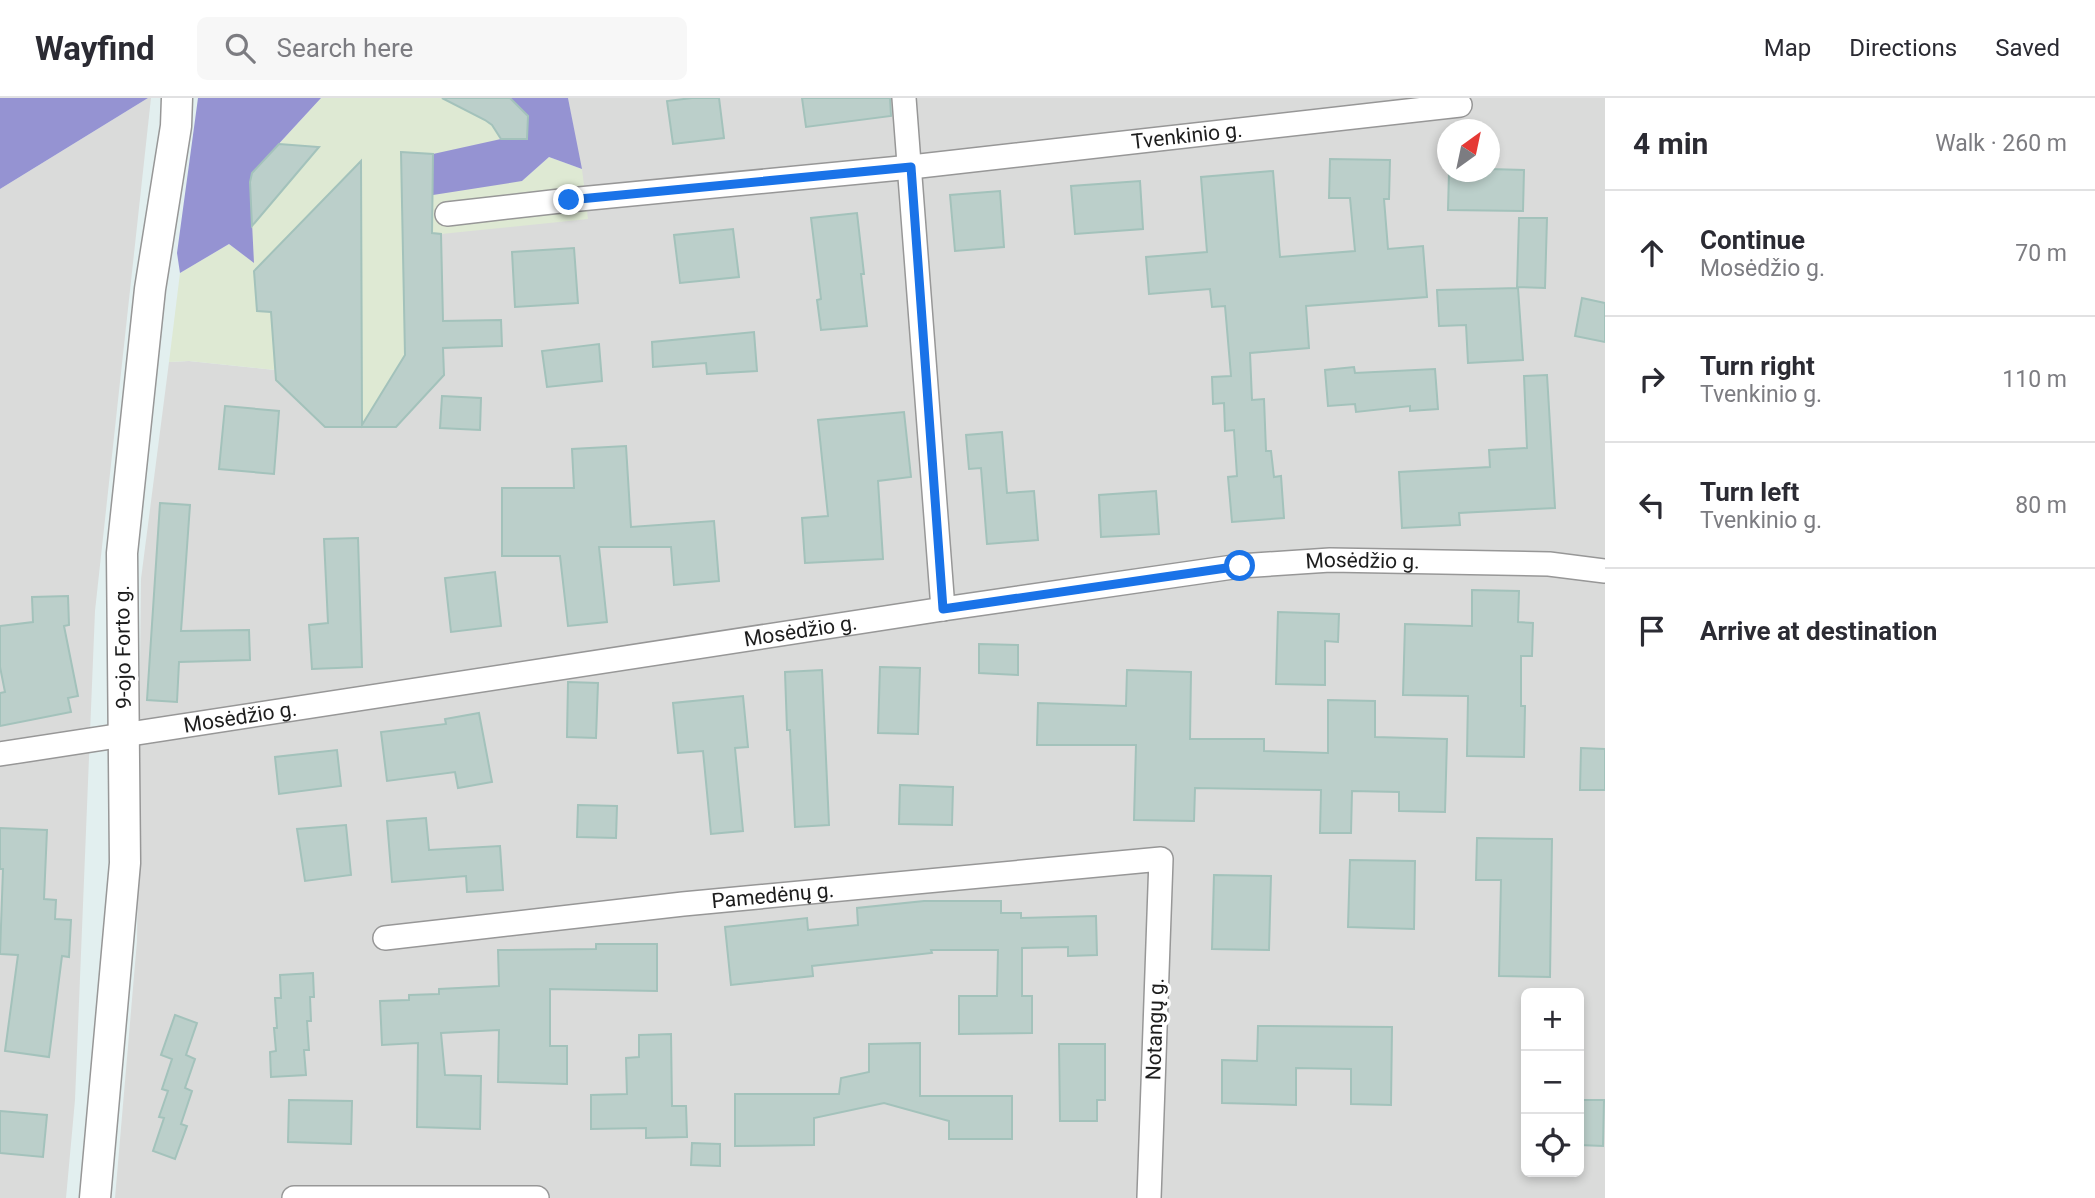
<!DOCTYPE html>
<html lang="en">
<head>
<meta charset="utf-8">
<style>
  body { margin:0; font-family:Roboto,sans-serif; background:#f7f7f7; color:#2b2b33 }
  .controls { position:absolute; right:21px; bottom:21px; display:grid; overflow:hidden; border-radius:10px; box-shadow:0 4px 10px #0003 }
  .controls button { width:63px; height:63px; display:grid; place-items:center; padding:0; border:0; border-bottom:2px solid #e1e1e2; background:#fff; color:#2b2b33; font:35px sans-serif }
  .compass { position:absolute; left:1437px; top:21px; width:63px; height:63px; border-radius:50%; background:#fff; box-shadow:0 4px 10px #0003; rotate:33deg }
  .stop { position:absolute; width:21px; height:21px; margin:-16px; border:5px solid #1a73e8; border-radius:50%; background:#fff }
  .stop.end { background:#1a73e8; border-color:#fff; box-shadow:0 2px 7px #0008 }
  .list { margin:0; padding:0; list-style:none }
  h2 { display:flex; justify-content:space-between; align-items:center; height:91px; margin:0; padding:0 28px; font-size:30px }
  h2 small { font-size:23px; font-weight:400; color:#7c7c81 }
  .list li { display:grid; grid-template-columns:46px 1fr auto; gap:21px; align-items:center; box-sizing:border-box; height:126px; padding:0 28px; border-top:2px solid #e1e1e2 }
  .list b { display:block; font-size:26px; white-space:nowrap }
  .list p { margin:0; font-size:23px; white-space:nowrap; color:#7c7c81 }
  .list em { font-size:23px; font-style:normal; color:#7c7c81 }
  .icon { flex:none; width:38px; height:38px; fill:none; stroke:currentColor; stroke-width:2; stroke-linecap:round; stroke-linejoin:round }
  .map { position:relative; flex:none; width:1605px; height:1100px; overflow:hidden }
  header { display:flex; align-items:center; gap:42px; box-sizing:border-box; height:98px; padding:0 35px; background:#fff; border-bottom:2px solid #e1e1e2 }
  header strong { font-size:33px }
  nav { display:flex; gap:38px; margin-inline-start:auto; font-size:24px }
  .search { width:490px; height:63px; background:#f7f7f7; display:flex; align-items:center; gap:18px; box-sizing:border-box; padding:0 24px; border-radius:10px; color:#7c7c81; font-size:26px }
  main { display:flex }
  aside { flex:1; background:#fff }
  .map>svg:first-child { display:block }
  .residential { fill:#dadbda; fill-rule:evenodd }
  .industrial { fill:#dee9d3 }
  .forest { fill:#9593d2 }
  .building { fill:#bbcfca; stroke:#a3c2bb; stroke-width:2 }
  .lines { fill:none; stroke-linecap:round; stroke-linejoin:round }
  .minor-casing { stroke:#979797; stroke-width:26 }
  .tertiary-casing { stroke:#979797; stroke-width:33 }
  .minor { stroke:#fff; stroke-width:23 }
  .tertiary { stroke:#fff; stroke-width:30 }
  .route { stroke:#1a73e8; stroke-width:9 }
  .labels { text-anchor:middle; stroke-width:7; stroke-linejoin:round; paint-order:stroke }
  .street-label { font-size:21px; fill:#1d1d1d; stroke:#fff }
</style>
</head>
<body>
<header>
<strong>Wayfind</strong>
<div class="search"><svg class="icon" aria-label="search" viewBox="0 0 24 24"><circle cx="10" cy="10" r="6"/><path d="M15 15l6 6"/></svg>Search here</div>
<nav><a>Map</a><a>Directions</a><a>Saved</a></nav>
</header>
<main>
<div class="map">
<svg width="1605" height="1100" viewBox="0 0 1605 1100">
  <rect width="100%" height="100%" fill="#e2efef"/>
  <path class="residential" d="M148,0H151L95,513L75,1002L66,1100H0V91Z
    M568,0H1605V1100H115L137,843L141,481L169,264L189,263L275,272L441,136L586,100ZM1448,32H1490V74H1448ZM1526,895H1579V1074H1526Z"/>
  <path class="industrial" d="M321,0H510L527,41H501L522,83L549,59L582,71L588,121L441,136L444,277L396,329H325L276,282L275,272L189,263L169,264L180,175L229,146L253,164L250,84L252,75Z"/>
  <path class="forest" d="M0,0H148L0,91Z
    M198,0H321L252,75L250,84L254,165L229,146L180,175L177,155Z
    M510,0H568L582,71L549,59L522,83L433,97V56L501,41H527Z"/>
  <path class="building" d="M442,0H510L528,18L527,41H501L492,27L485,22Z
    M692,0H719L724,40L673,46L667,3Z
    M802,0H890L891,18L806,29Z
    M279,46L319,49L252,128L250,84L252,75Z
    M401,54L433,56L432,135L441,136L443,223L501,222L502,248L443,250L444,277L396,329H325L276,282L271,214L257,213L254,173L361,63L362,327L405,257Z
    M1330,61L1390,62L1389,101H1384L1388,151L1423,148L1427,199L1306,208L1309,250L1250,255L1252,302L1264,301L1266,353H1271L1274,379L1281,378L1284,420L1232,424L1228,379L1237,378L1234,332L1225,333L1224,305L1213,306L1212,279L1231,278L1225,208L1212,209L1210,191L1149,196L1146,159L1207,154L1201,79L1273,73L1280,159L1355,153L1350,100H1329Z
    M1489,71L1524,72L1523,113L1448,112L1449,74H1489Z
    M1140,83L1143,131L1075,136L1071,88Z
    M1000,93L1004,149L955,153L950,97Z
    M857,115L864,176H861L867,228L821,232L817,202L821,201L811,120Z
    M1519,120H1547L1545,190L1517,189Z
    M733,131L739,179L680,185L674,137Z
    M574,150L578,205L515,209L512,154Z
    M1518,190L1523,262L1468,265L1466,227L1439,228L1437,192Z
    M1582,200L1605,205V244L1575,238Z
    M754,234L757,273L707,276L706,265L653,269L652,244Z
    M599,246L602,283L547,289L542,253Z
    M1354,269L1355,275L1435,271L1438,311L1410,313V308L1356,314L1355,306L1328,308L1325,272Z
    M1547,277L1555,410L1459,415L1460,427L1402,430L1399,374L1490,369L1489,352L1527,350L1524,278Z
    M442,298L481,300L480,332L440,330Z
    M225,308L279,313L274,376L219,371Z
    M904,314L911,379L878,383L883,461L805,465L802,420L828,418L818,322Z
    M1002,334L1007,395L1034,393L1038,442L987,446L981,370L969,371L966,337Z
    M626,348L631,429L714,423L719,483L674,487L671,449H599L607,524L568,528L560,458H502V390H574L572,351Z
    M1156,393L1159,436L1101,439L1099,397Z
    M160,405L190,407L181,533L249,532L250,562L179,564L177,604L147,602Z
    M358,440L362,569L312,571L309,527L328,525L324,441Z
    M495,474L501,528L451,534L445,480Z
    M1472,492L1519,493L1518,524L1533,525L1532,558H1521V608H1525L1524,659L1467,658L1468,598L1403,597L1405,526L1472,528Z
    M68,498L69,527L64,528L78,598L68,600L71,614L0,628V595L5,594L0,569V528L33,524L32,499Z
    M1278,514L1339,516L1338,544L1325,543V587L1276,586Z
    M979,546L1018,547V577L979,575Z
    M880,569L920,570L918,636L878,635Z
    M822,572L829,727L795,729L790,632H787L785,574Z
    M1127,572L1191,574L1190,641H1264V653L1328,655V602L1375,603V639L1447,641L1445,714L1399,713V694L1352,693L1351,735H1320L1321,692L1195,690L1194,723L1134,722L1136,647H1037L1038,605L1126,608Z
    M568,584L598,585L596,640L567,639Z
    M743,598L748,649L735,650L743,733L711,736L703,653L678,655L673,605Z
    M479,615L492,684L458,690L455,674L387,683L381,634L446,626L445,621Z
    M1581,650L1605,651V692H1580Z
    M337,652L341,688L279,696L275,659Z
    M900,687L953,689L952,727L899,726Z
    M578,707L617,708L616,740L577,739Z
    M426,720L429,752L500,748L503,792L467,794L466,778L392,784L387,723Z
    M346,727L351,777L305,783L297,731Z
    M0,730L47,732L44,801L56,802L55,821L71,822L69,859L62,858L49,959L5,953L18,857L0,856L3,771H0Z
    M1477,740L1552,741L1550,879L1499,878L1501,782H1476Z
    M1350,762L1415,763L1414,831L1348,829Z
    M1214,777L1271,778L1269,852L1212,851Z
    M924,803H1001V815H1021V820L1096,818L1097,857L1068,858V849L1022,850V898H1032V935L959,936V898H997L998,852H931L932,855L812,868L813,878L731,887L725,829L807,820L808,832L858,827L857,810Z
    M596,846H657V893L550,891V948H567V986L498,984L499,932L441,935L445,977L481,978L480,1031L417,1029L418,945L382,947L380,903L409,902V897L439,896V891L499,888L498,852L596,851Z
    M313,875L314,899H310L311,923H307L309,952H304L306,977L271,979L270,954L276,953L274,930H277L275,900H281L280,877Z
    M175,917L197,925L186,957L195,961L185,990L192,993L181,1026L187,1028L175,1061L153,1053L164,1020L159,1019L168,993L162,991L172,961L161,957Z
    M1258,928L1392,929L1391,1007L1351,1006V971L1296,970V1007L1222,1005V962L1257,963Z
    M671,936L672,1008H686L687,1039L646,1040V1030L591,1031V997L627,996L626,960L639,959V937Z
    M920,945V998H1012V1041H949V1023L884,1005L814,1020V1047L735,1048V996H839L841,980L869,974V946Z
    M1059,946H1105V1002H1097V1023H1060Z
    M289,1002L352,1003L351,1046L288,1044Z
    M1579,1002H1604L1603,1048L1579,1047Z
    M0,1013L47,1017L43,1059L0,1055Z
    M692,1045L720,1046V1068L691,1067Z"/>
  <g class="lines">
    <g class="minor-casing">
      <g id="minor">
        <path d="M904,0L943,511"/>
        <path id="s1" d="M447,116L569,102L911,69L1460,7"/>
        <path id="s2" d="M0,656L943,511L1240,468L1330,462L1549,466L1605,473"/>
        <path id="s3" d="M385,840L683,806L1161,761L1149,1100"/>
        <path d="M294,1100H537"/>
      </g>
    </g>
    <g class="tertiary-casing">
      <path id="tertiary" d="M95,1100L125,765L122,455L150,191L176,28L177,0"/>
    </g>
    <use href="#minor" class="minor"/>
    <use href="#tertiary" class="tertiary"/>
  </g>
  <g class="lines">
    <path class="route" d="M569,102L911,69L943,511L1240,468"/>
  </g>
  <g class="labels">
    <g class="street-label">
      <text dy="7" stroke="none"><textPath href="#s1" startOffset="744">Tvenkinio g.</textPath></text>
      <text dy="7" stroke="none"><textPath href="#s2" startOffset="1377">Mosėdžio g.</textPath></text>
      <text dy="7" stroke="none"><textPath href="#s2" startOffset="810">Mosėdžio g.</textPath></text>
      <text transform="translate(123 549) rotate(-91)" y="7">9-ojo Forto g.</text>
      <text dy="7" stroke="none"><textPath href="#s2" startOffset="243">Mosėdžio g.</textPath></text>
      <text dy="7" stroke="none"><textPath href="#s3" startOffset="390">Pamedėnų g.</textPath></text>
      <text transform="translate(1155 931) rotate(-88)" y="7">Notangų g.</text>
    </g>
  </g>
</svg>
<div class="controls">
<button>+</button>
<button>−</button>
<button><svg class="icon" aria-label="locate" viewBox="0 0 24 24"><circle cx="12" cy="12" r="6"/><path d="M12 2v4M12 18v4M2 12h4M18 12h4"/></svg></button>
</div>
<svg class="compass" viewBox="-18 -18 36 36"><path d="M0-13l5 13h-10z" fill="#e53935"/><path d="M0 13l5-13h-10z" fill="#7c7c81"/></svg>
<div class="stop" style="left:1240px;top:468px"></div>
<div class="stop end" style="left:569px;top:102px"></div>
</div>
<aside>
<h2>4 min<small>Walk · 260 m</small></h2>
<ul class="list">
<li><svg class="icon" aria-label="ahead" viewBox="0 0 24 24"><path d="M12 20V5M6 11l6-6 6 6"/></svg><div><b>Continue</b><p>Mosėdžio g.</p></div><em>70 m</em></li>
<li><svg class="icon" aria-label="right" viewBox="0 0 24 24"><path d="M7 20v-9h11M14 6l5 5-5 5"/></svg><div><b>Turn right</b><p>Tvenkinio g.</p></div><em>110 m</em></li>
<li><svg class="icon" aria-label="left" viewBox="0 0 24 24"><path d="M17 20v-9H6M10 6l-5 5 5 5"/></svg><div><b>Turn left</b><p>Tvenkinio g.</p></div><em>80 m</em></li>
<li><svg class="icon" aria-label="arrive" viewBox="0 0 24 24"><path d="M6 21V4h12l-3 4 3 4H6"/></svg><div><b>Arrive at destination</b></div></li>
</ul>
</aside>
</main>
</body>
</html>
